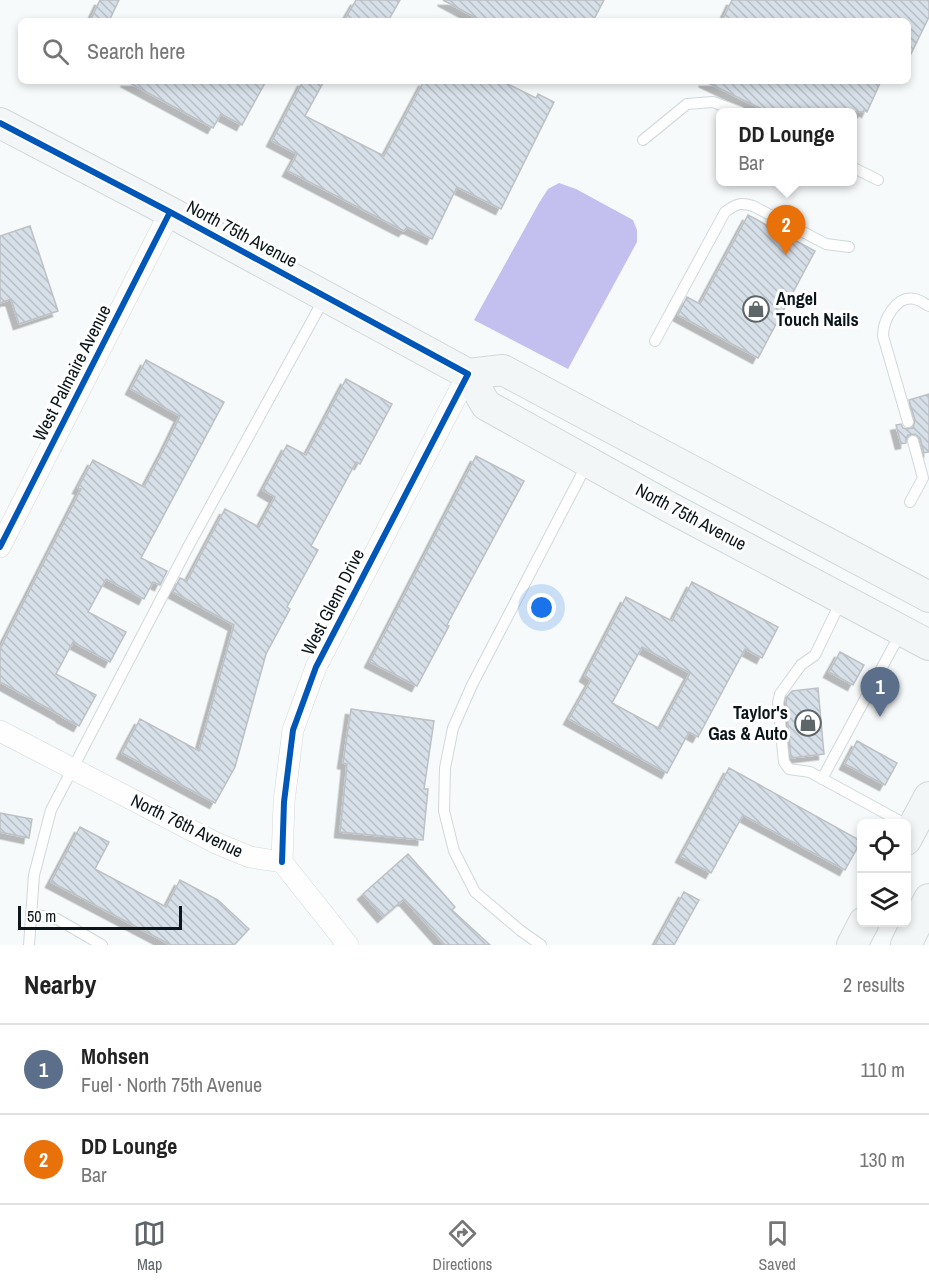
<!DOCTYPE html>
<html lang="en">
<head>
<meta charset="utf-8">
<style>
  body { margin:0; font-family:"Archivo Narrow",sans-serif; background:#f2f2f2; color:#222 }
  .controls { position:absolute; right:18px; bottom:18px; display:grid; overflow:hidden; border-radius:9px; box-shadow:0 3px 9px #0003 }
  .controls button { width:54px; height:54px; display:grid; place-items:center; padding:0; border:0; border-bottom:2px solid #e0e0e0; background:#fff; color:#222; font:30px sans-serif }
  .scale { position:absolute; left:18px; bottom:15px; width:164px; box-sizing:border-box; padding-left:6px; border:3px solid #0b161a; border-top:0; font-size:16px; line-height:21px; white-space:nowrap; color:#0b161a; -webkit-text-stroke:4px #fff; paint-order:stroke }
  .you { position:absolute; left:542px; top:608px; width:21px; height:21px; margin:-15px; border:4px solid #fff; border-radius:50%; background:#1a73e8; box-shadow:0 0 0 9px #1a73e833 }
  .badge { display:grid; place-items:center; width:39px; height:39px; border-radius:50%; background:#5e6669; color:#fff; font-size:20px; font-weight:700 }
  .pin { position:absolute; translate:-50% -50px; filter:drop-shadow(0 2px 3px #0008) }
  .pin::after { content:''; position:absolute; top:32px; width:21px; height:18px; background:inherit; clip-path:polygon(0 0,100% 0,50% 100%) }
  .popup { position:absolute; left:716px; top:108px; width:141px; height:78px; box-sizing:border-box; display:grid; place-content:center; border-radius:9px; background:#fff; filter:drop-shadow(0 2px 4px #0005); font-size:20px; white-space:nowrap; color:#767676 }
  .popup b { font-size:22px; color:#222 }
  .popup::after { content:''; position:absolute; left:50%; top:100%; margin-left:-12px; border:12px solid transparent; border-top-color:#fff }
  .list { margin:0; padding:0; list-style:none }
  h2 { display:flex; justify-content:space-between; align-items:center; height:78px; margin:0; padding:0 24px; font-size:26px }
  h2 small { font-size:20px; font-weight:400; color:#767676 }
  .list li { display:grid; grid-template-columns:39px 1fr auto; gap:18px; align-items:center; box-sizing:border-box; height:90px; padding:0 24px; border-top:2px solid #e0e0e0 }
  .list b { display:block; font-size:22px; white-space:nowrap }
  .list p { margin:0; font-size:20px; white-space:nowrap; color:#767676 }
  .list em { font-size:20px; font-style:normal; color:#767676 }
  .icon { flex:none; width:33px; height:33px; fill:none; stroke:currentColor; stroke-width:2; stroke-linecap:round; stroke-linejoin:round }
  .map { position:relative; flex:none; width:929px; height:945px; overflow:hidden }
  .search { position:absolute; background:#fff; box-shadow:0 3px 9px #0003; left:18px; right:18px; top:18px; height:66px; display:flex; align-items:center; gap:15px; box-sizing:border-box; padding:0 21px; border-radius:9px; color:#767676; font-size:22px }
  .sheet { height:258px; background:#fff }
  nav { display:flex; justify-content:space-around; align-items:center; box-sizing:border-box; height:84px; border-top:2px solid #e0e0e0; background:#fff; font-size:16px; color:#767676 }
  nav a { display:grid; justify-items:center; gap:3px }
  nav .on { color:#5e6669 }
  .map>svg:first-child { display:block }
  .water { fill:#c3bfee }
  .building { fill:url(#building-back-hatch); stroke:#bdc1c6; stroke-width:1.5; fill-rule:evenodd; filter:url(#shadow) }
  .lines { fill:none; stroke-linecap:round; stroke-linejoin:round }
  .service-casing { stroke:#d1d8da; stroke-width:12 }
  .minor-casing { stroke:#d1d8da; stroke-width:22 }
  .secondary-casing { stroke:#d1d8da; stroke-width:32 }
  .service { stroke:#fefefe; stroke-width:10 }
  .minor { stroke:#fefefe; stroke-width:21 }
  .secondary { stroke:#f3f6f6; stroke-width:30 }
  .cycleway-casing { stroke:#fff; stroke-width:10 }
  .cycleway { stroke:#0057b8; stroke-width:6 }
  .labels { text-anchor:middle; stroke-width:6; stroke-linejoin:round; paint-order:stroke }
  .street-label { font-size:18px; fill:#0b161a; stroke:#fff }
  .poi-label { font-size:18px; font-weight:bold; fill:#0b161a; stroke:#fff; text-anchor:start }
</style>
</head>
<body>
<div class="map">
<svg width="929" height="945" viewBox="0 0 929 945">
  <defs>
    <pattern id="building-back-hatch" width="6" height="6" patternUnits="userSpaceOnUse" patternTransform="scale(1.5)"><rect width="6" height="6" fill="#d7dfe8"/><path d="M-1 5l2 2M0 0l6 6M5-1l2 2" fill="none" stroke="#b7bfc6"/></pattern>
    <filter id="shadow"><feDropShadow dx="-5.5" dy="5.5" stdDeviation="0" flood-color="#0004"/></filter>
  </defs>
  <rect width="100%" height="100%" fill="#f7fafb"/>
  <path class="water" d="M559,183L576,189L633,220L637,230V242L568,369L474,320L539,203L548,189Z"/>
  <path class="building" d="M100,0H119L109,21H90Z
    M356,0H400L388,21H344Z
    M443,0H604L593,21H482Z
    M732,0H929V17L908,60V21H722Z
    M126,81H266L242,125L221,114L213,128Z
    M303,81H324L305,116L384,156L424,81H502L536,98L538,94L554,102L501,209L457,187L432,239L407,227L404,231L288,171L297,154L272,141Z
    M704,81H881L867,112L864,110L863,112H768Z
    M748,215L815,251L758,358L678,315L687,297L700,304Z
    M30,226L58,311L19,324L11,299L0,303V236Z
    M146,360L224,402L141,558L167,571L160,585L153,582L144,599L106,579L88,612L126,632L110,662L73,642L56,674L96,695L79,726L62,717V716L0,682V649L81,489L78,488L93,460L144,487L165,447L180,416L131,389Z
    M346,379L392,404L360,464L356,462L311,546L318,550L287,607L290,609L266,654L235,767L215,803L122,753L140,719L199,751L234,625L173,592L180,578L187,581L225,509L259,527L275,497L263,490L287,445L306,455Z
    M929,394V452L924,453L920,438L915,434L908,435L906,439V443L901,444L896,425L901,424L903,428L907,429L913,428L915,420L909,400Z
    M476,456L524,481L447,625L449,626L417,686L370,662Z
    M692,582L778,627L762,658L745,649L698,737L689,732L667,773L569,719L591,680L585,676L626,597L672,621ZM642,647L690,673L660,729L612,703Z
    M840,652L864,665L853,685L829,672Z
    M818,688L824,754L791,758L786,703L787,697L792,691Z
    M351,709L434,721L424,789H428L423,840L340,832L347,764L343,763Z
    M857,741L897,763L885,785L845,764Z
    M729,768L861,841L845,870L743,815L711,873L681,857Z
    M0,813L32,819L29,838L0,832Z
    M80,827L109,842L95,869L166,907L180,880L218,900L249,929L234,945H171L51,882Z
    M408,854L455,907L452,910L490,945H445L404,899L383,917L363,894Z
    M684,892L699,900L674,945H655Z"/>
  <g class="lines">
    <g class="service-casing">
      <path id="service" d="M643,140L687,104L713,102L740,112
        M852,167L878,180
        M655,341L725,212C736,204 740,202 753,206L826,244L849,247
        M908,422L883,336C883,320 896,295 915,299C920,300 925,304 929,306
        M910,502L923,478L913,441
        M842,599L815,655L801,665L780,694L778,703L784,762L789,769L810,772L905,824
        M822,779L900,634
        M31,914L57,919L102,945
        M29,945L34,875L51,810L188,547L325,297
        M541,945L521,931L475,892L454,851L444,811L445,768L453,728L472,685L587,464"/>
    </g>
    <g class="minor-casing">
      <path id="minor" d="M0,547L170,212
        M0,731L216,843L250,857L282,862L348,945
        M282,862L284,802L293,730L316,667L468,374"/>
    </g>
    <g class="secondary-casing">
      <path id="secondary" d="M0,123L170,212L468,374L486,405L669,507L929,645
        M468,374L503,370L929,597
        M906,840L929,797
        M852,945L864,922
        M906,945L929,899"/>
    </g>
    <use href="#service" class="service"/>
    <use href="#minor" class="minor"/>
    <use href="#secondary" class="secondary"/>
    <g class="cycleway-casing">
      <path id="cycleway" d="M0,123L170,212L468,374L316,667L293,730L284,802L282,862
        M0,547L170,212"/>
    </g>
    <use href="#cycleway" class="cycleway"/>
  </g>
  <defs>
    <g id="shop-ring" transform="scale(1.35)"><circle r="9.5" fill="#fff" stroke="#5e6669" stroke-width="1.5"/><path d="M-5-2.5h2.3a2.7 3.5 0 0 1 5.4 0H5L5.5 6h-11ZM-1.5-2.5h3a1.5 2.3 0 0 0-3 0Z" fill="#5e6669"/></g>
  </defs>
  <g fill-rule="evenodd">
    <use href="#shop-ring" x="756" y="309"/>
    <use href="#shop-ring" x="808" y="723"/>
  </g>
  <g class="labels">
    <g class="street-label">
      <text transform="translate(242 234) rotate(28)" y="6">North 75th Avenue</text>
      <text transform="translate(72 373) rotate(-63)" y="6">West Palmaire Avenue</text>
      <text transform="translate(691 517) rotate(28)" y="6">North 75th Avenue</text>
      <text transform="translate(333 602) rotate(-63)" y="6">West Glenn Drive</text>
      <text transform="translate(187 826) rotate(26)" y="6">North 76th Avenue</text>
    </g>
    <g class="poi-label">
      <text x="776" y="305">Angel<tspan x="776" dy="21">Touch Nails</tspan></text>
      <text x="788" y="719" text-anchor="end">Taylor's<tspan x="788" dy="21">Gas &amp; Auto</tspan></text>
    </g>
  </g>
</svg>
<div class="controls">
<button><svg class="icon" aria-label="locate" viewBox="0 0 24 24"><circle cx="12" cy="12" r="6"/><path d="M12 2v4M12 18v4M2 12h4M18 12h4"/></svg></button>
<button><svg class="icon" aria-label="layers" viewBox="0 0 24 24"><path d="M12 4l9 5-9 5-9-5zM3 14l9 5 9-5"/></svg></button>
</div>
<div class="scale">50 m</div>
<div class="you"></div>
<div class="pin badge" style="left:880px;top:717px;background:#5c6f8a">1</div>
<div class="pin badge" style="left:786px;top:255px;background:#e8710a">2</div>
<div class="popup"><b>DD Lounge</b>Bar</div>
<div class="search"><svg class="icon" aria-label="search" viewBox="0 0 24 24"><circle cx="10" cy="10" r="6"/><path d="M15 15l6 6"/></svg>Search here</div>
</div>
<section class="sheet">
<h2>Nearby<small>2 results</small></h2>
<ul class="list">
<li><span class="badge" style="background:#5c6f8a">1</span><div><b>Mohsen</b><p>Fuel · North 75th Avenue</p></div><em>110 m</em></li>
<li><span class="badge" style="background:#e8710a">2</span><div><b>DD Lounge</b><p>Bar</p></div><em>130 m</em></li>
</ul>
</section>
<nav>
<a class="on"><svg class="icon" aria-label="map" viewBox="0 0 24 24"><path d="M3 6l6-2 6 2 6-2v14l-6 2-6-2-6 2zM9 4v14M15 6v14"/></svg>Map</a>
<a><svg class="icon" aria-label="directions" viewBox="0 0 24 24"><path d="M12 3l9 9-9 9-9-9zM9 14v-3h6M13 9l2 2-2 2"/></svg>Directions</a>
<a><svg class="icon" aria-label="saved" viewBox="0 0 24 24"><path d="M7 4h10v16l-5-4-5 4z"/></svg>Saved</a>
</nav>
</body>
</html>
